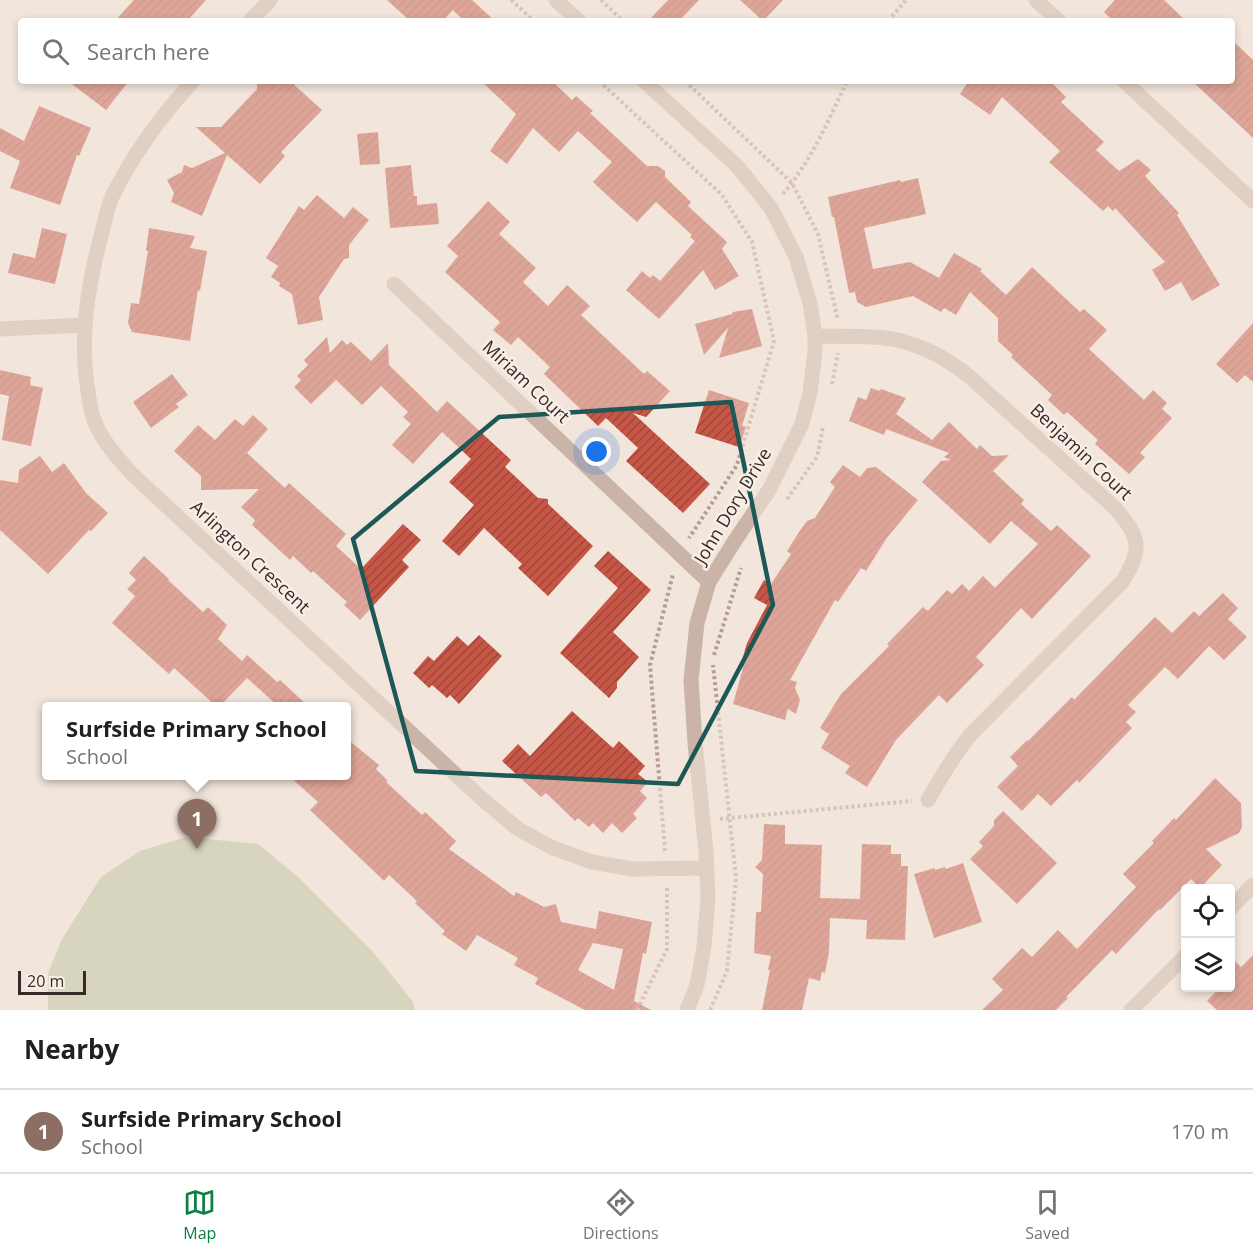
<!DOCTYPE html>
<html lang="en">
<head>
<meta charset="utf-8">
<style>
  body { margin:0; font-family:"Open Sans",sans-serif; background:#f2f2f2; color:#202124 }
  .controls { position:absolute; right:18px; bottom:18px; display:grid; overflow:hidden; border-radius:6px; box-shadow:0 3px 9px #0003 }
  .controls button { width:54px; height:54px; display:grid; place-items:center; padding:0; border:0; border-bottom:2px solid #e0e0e0; background:#fff; color:#202124; font:30px sans-serif }
  .scale { position:absolute; left:18px; bottom:15px; width:68px; box-sizing:border-box; padding-left:6px; border:3px solid #362b28; border-top:0; font-size:16px; line-height:21px; white-space:nowrap; color:#362b28; -webkit-text-stroke:4px #f9efe7; paint-order:stroke }
  .you { position:absolute; left:597px; top:452px; width:21px; height:21px; margin:-15px; border:4px solid #fff; border-radius:50%; background:#1a73e8; box-shadow:0 0 0 9px #1a73e833 }
  .badge { display:grid; place-items:center; width:39px; height:39px; border-radius:50%; background:#0b8043; color:#fff; font-size:20px; font-weight:700 }
  .pin { position:absolute; translate:-50% -50px; filter:drop-shadow(0 2px 3px #0008) }
  .pin::after { content:''; position:absolute; top:32px; width:21px; height:18px; background:inherit; clip-path:polygon(0 0,100% 0,50% 100%) }
  .popup { position:absolute; left:42px; top:702px; width:309px; height:78px; box-sizing:border-box; display:grid; place-content:center; border-radius:6px; background:#fff; filter:drop-shadow(0 2px 4px #0005); font-size:20px; white-space:nowrap; color:#757577 }
  .popup b { font-size:22px; color:#202124 }
  .popup::after { content:''; position:absolute; left:50%; top:100%; margin-left:-12px; border:12px solid transparent; border-top-color:#fff }
  .list { margin:0; padding:0; list-style:none }
  h2 { display:flex; justify-content:space-between; align-items:center; height:78px; margin:0; padding:0 24px; font-size:26px }
  h2 small { font-size:20px; font-weight:400; color:#757577 }
  .list li { display:grid; grid-template-columns:39px 1fr auto; gap:18px; align-items:center; box-sizing:border-box; height:84px; padding:0 24px; border-top:2px solid #e0e0e0 }
  .list b { display:block; font-size:22px; white-space:nowrap }
  .list p { margin:0; font-size:20px; white-space:nowrap; color:#757577 }
  .list em { font-size:20px; font-style:normal; color:#757577 }
  .icon { flex:none; width:33px; height:33px; fill:none; stroke:currentColor; stroke-width:2; stroke-linecap:round; stroke-linejoin:round }
  .map { position:relative; flex:none; width:1253px; height:1010px; overflow:hidden }
  .search { position:absolute; background:#fff; box-shadow:0 3px 9px #0003; left:18px; right:18px; top:18px; height:66px; display:flex; align-items:center; gap:15px; box-sizing:border-box; padding:0 21px; border-radius:6px; color:#757577; font-size:22px }
  .sheet { height:162px; background:#fff }
  nav { display:flex; justify-content:space-around; align-items:center; box-sizing:border-box; height:84px; border-top:2px solid #e0e0e0; background:#fff; font-size:16px; color:#757577 }
  nav a { display:grid; justify-items:center; gap:3px }
  nav .on { color:#0b8043 }
  .map>svg:first-child { display:block }
  .pitch { fill:#b8c19b }
  .building { fill:url(#building-hatch); fill-rule:evenodd }
  .lines { fill:none; stroke-linecap:round; stroke-linejoin:round }
  .path { stroke:#b69d91; stroke-width:4; stroke-dasharray:3 3; stroke-linecap:butt }
  .minor { stroke:#cab3a7; stroke-width:15 }
  .tertiary { stroke:#cab3a7; stroke-width:15 }
  .marked { fill:none; stroke:#1d5856; stroke-width:4.5; stroke-linejoin:round }
  .labels { text-anchor:middle; stroke-width:5; stroke-linejoin:round; paint-order:stroke }
  .street-label { font-size:18px; fill:#362b28; stroke:#f9efe7 }
</style>
</head>
<body>
<div class="map">
<svg width="1253" height="1010" viewBox="0 0 1253 1010">
  <defs>
    <pattern id="building-hatch" width="6" height="6" patternUnits="userSpaceOnUse" patternTransform="scale(1.5)"><rect width="6" height="6" fill="#c65645"/><path d="M-1 1l2-2M0 6l6-6M5 7l2-2" fill="none" stroke="#a2473a"/></pattern>
  </defs>
  <rect width="100%" height="100%" fill="#f2e5db"/>
  <path class="pitch" d="M186,837L258,844L299,878L374,953L413,1002L415,1010H48V973L62,939L101,877L140,851Z"/>
  <path class="building" d="M134,0H206L187,21H115Z
    M387,0H472L495,21H464L453,10L443,21H410Z
    M668,0H699L679,21H648Z
    M740,0H783L763,21Z
    M1115,0H1164L1186,21H1113L1104,12Z
    M1232,40L1253,60V138L1192,81H1232Z
    M68,81H129L106,110Z
    M268,81H290L322,110L281,152L285,156L260,184L227,155L202,216L171,202L174,193L167,180L182,172L184,165L192,168L225,153L196,127H221L257,89V82Z
    M481,81H552L572,100L576,96L593,111L590,113L647,166H658L665,171V177L691,202L688,206L727,242L722,249L739,276L715,290L703,270L659,319L626,290L642,271L650,278L653,275L660,281L695,241L690,237L692,235L656,202L637,222L610,198L593,182L612,162L578,131L559,152L533,128L507,164L490,151L516,114Z
    M969,81H1050L1066,97L1061,102L1104,142L1096,150L1119,171L1138,159L1151,170L1145,176L1179,213L1177,215L1220,285L1192,301L1181,282L1165,291L1152,270L1165,262L1115,208L1113,211L1108,206L1103,211L1049,162L1060,151L1002,97L990,115L960,94Z
    M39,106L91,128L79,156L77,155L60,205L10,188L20,161L0,151V128L24,141Z
    M378,132L380,164L360,165L357,134Z
    M411,165L414,196H417V205L437,203L439,224L390,228L385,168Z
    M918,178L926,214L864,228L873,269L910,262L939,278L954,253L982,269L980,271L1006,295L1032,267L1080,312L1084,309L1107,330L1089,349L1144,400L1153,390L1167,403L1162,409L1172,418L1140,453L1145,457L1129,474L1095,444L1098,440L1067,412L1064,415L1048,400L1052,395L1011,357L1013,355L998,341V318L970,292L956,315L944,308L941,312L913,296L866,307L857,302L855,292L849,293L834,217H832L828,197L900,180L901,182Z
    M317,195L344,218L353,207L369,220L349,245V258L344,259L319,297L323,320L298,325L292,294L279,286L280,283L271,277L278,266L266,258L299,206L304,210Z
    M488,201L510,222L499,234L536,268L523,282L548,306L567,285L590,306L581,315L644,374L647,371L670,391L646,417L633,413L710,484L683,513L626,461L638,448L606,418L598,426L544,374L550,367L518,337L511,345L493,330L500,322L445,272L458,256L447,246Z
    M42,228L67,234L55,284L8,273L13,253L35,258Z
    M149,228L195,236L190,248L207,251L200,291L198,290L190,341L132,332L128,323L131,303L139,304L148,251H146Z
    M752,309L762,346L719,358L728,328L704,355L695,324L732,314L733,312Z
    M1253,323V382L1245,375L1237,383L1216,364Z
    M327,337L330,353L342,340L347,345L351,342L371,361L388,343L389,365L437,412L447,401L511,460L505,467L538,498L548,499V504L593,546L548,596L518,568L522,564L484,528L459,556L442,541L474,505L449,482L471,459L442,432L413,464L392,445L411,424L403,417L408,412L381,386L362,405L336,380L311,404L294,387L301,380L297,376L308,365L304,360Z
    M0,370L31,377L30,385L43,388L31,446L2,440L9,396L0,394Z
    M172,374L188,395L176,404L179,407L151,428L133,402Z
    M871,388L880,391L881,389L906,398L896,414L932,440L949,422L977,449L980,445L992,456L1009,455L993,471L1024,500L1021,504L1051,531L1057,525L1091,556L1032,619L1021,608L976,657L984,665L947,703L939,695L896,740L867,787L845,773L850,766L821,748L829,734L820,728L841,694L889,646L887,644L923,607L928,611L947,590L952,594L962,584L969,591L983,576L995,588L1038,544L1011,521L990,544L922,482L941,461L951,460L944,457L949,453L886,429L884,435L849,421L858,397L866,400Z
    M709,390L749,403L742,426L746,427L739,447L695,433Z
    M253,415L268,429L247,453L285,488L289,483L346,534L336,546L361,569L403,524L421,540L402,560L409,567L360,620L344,605L347,602L313,571L311,573L293,556L290,560L252,525L255,520L241,507L259,489L201,490V476L174,451L198,425L215,440L235,419L243,426Z
    M40,456L52,472L64,463L86,493L108,513L91,531L89,530L48,574L0,530V480L18,483L19,470Z
    M843,465L860,477L867,468L876,467L918,500L886,539L866,571L861,568L838,602L835,600L790,680L797,682L795,688L800,700L796,714L788,709L785,720L733,704L743,668L740,667L747,643L767,605L754,598L764,580L771,584L791,554L787,551L799,532L807,521L815,518L835,487L830,482Z
    M608,551L651,590L613,632L639,657L617,682V688L609,698L560,653L618,588L594,566Z
    M144,556L169,579L168,580L203,612L208,607L227,625L218,639L242,661L247,655L277,682L280,680L308,706H278L247,678L220,706H216L174,668L169,674L112,623L135,596L127,589L136,580L129,573Z
    M1223,593L1238,608L1228,619L1247,637L1224,660L1209,646L1178,679L1165,667L1128,705L1136,712L1126,722L1132,728L1079,783L1077,780L1051,806L1038,794L1022,811L997,787L1018,766L1010,757L1027,740L1028,741L1072,697L1074,700L1155,617L1172,633L1194,611L1199,616Z
    M479,635L502,656L459,704L450,695L447,698L432,685L429,688L413,673L428,656L434,661L457,636L468,646Z
    M572,711L613,748L619,741L645,766L638,774L648,782L640,791L647,798L633,814L637,818L622,833L612,823L603,833L593,823L589,827L578,818L575,821L546,793L541,797L502,761L518,744L530,756Z
    M347,739L379,765L376,769L388,781L386,782L422,815L425,812L456,841L449,849L514,896L516,892L544,907L556,904L561,922L596,929L599,911L652,922L646,954L643,953L634,1001L651,1010H585L535,984L538,978L514,965L518,958L477,935L466,951L442,934L445,931L415,903L417,901L389,875L384,881L310,810L318,802L289,776H347ZM594,941L593,943L623,949L614,990L578,970Z
    M1215,778L1241,803L1242,827L1239,833L1206,849L1222,865L1200,888L1191,879L1160,910L1159,909L1116,954L1112,950L1066,997L1068,998L1056,1010H982L1003,990L992,979L1022,948L1032,957L1058,930L1077,949L1136,887L1123,874L1154,843L1152,841L1174,818L1176,820Z
    M1003,811L1057,863L1017,904L970,859L983,846L979,842L994,826V820Z
    M764,824L785,825V844L822,845L820,898L860,899L862,844L891,845V854H901V866H908L905,940L866,939L867,920L830,918L829,952L825,973L822,972L820,981L809,978L802,1010H762L770,970H768L771,956L754,953L756,912H761L763,874L755,867L762,860Z
    M963,863L982,922L934,938L914,874L935,868V870L945,867L946,869Z
    M1253,955V1010H1217L1207,1001L1220,987H1230V956L1241,967Z"/>
  <g class="lines">
    <path class="path" d="M511,0L534,21
      M601,0L623,21
      M888,21L906,0
      M599,81L722,195L752,242L774,341L737,465L689,538
      M685,81L792,183L818,234L838,320
      M783,194C811,161 829,120 847,81
      M832,384L838,353
      M787,499L817,457L823,427
      M714,655L741,568
      M720,819L912,801
      M665,851L650,665L673,574
      M637,1010L667,949V886
      M710,1010L727,971L736,878L713,665"/>
    <path class="minor" d="M1036,0L1059,21
      M250,21L270,0
      M193,81C161,116 133,154 112,197C107,208 105,221 102,232C88,284 79,338 88,391C89,398 90,407 92,414C99,438 116,456 132,474L481,798L518,829L553,848L592,862L633,869L707,868
      M1124,81L1253,201
      M394,284L709,582
      M0,329L85,325
      M815,336C841,337 880,334 905,342C929,349 952,362 971,378L1115,508C1140,538 1143,547 1123,581L971,734C954,755 941,777 928,800
      M1230,909L1253,885
      M1131,1010L1186,955"/>
    <path class="tertiary" d="M556,0L579,21
      M644,81L737,166L771,208L796,257L810,303L815,336V351L810,393L802,424L769,490L734,542L709,582L697,623L691,680L695,743L706,851L708,898L704,947L697,985L687,1010"/>
  </g>
  <path d="M0 0H1253V1010H0ZM731,402L773,605L678,784L416,771L353,539L499,417Z" fill="#f2e5db" fill-opacity=".55" fill-rule="evenodd"/>
  <path class="marked" d="M731,402L773,605L678,784L416,771L353,539L499,417Z"/>
  <g class="labels">
    <g class="street-label">
      <text transform="translate(526 382) rotate(43)" y="6">Miriam Court</text>
      <text transform="translate(1081 452) rotate(43)" y="6">Benjamin Court</text>
      <text transform="translate(733 506) rotate(-59)" y="6">John Dory Drive</text>
      <text transform="translate(250 557) rotate(43)" y="6">Arlington Crescent</text>
    </g>
  </g>
</svg>
<div class="controls">
<button><svg class="icon" aria-label="locate" viewBox="0 0 24 24"><circle cx="12" cy="12" r="6"/><path d="M12 2v4M12 18v4M2 12h4M18 12h4"/></svg></button>
<button><svg class="icon" aria-label="layers" viewBox="0 0 24 24"><path d="M12 4l9 5-9 5-9-5zM3 14l9 5 9-5"/></svg></button>
</div>
<div class="scale">20 m</div>
<div class="you"></div>
<div class="pin badge" style="left:197px;top:849px;background:#8d6e63">1</div>
<div class="popup"><b>Surfside Primary School</b>School</div>
<div class="search"><svg class="icon" aria-label="search" viewBox="0 0 24 24"><circle cx="10" cy="10" r="6"/><path d="M15 15l6 6"/></svg>Search here</div>
</div>
<section class="sheet">
<h2>Nearby<small></small></h2>
<ul class="list">
<li><span class="badge" style="background:#8d6e63">1</span><div><b>Surfside Primary School</b><p>School</p></div><em>170 m</em></li>
</ul>
</section>
<nav>
<a class="on"><svg class="icon" aria-label="map" viewBox="0 0 24 24"><path d="M3 6l6-2 6 2 6-2v14l-6 2-6-2-6 2zM9 4v14M15 6v14"/></svg>Map</a>
<a><svg class="icon" aria-label="directions" viewBox="0 0 24 24"><path d="M12 3l9 9-9 9-9-9zM9 14v-3h6M13 9l2 2-2 2"/></svg>Directions</a>
<a><svg class="icon" aria-label="saved" viewBox="0 0 24 24"><path d="M7 4h10v16l-5-4-5 4z"/></svg>Saved</a>
</nav>
</body>
</html>
